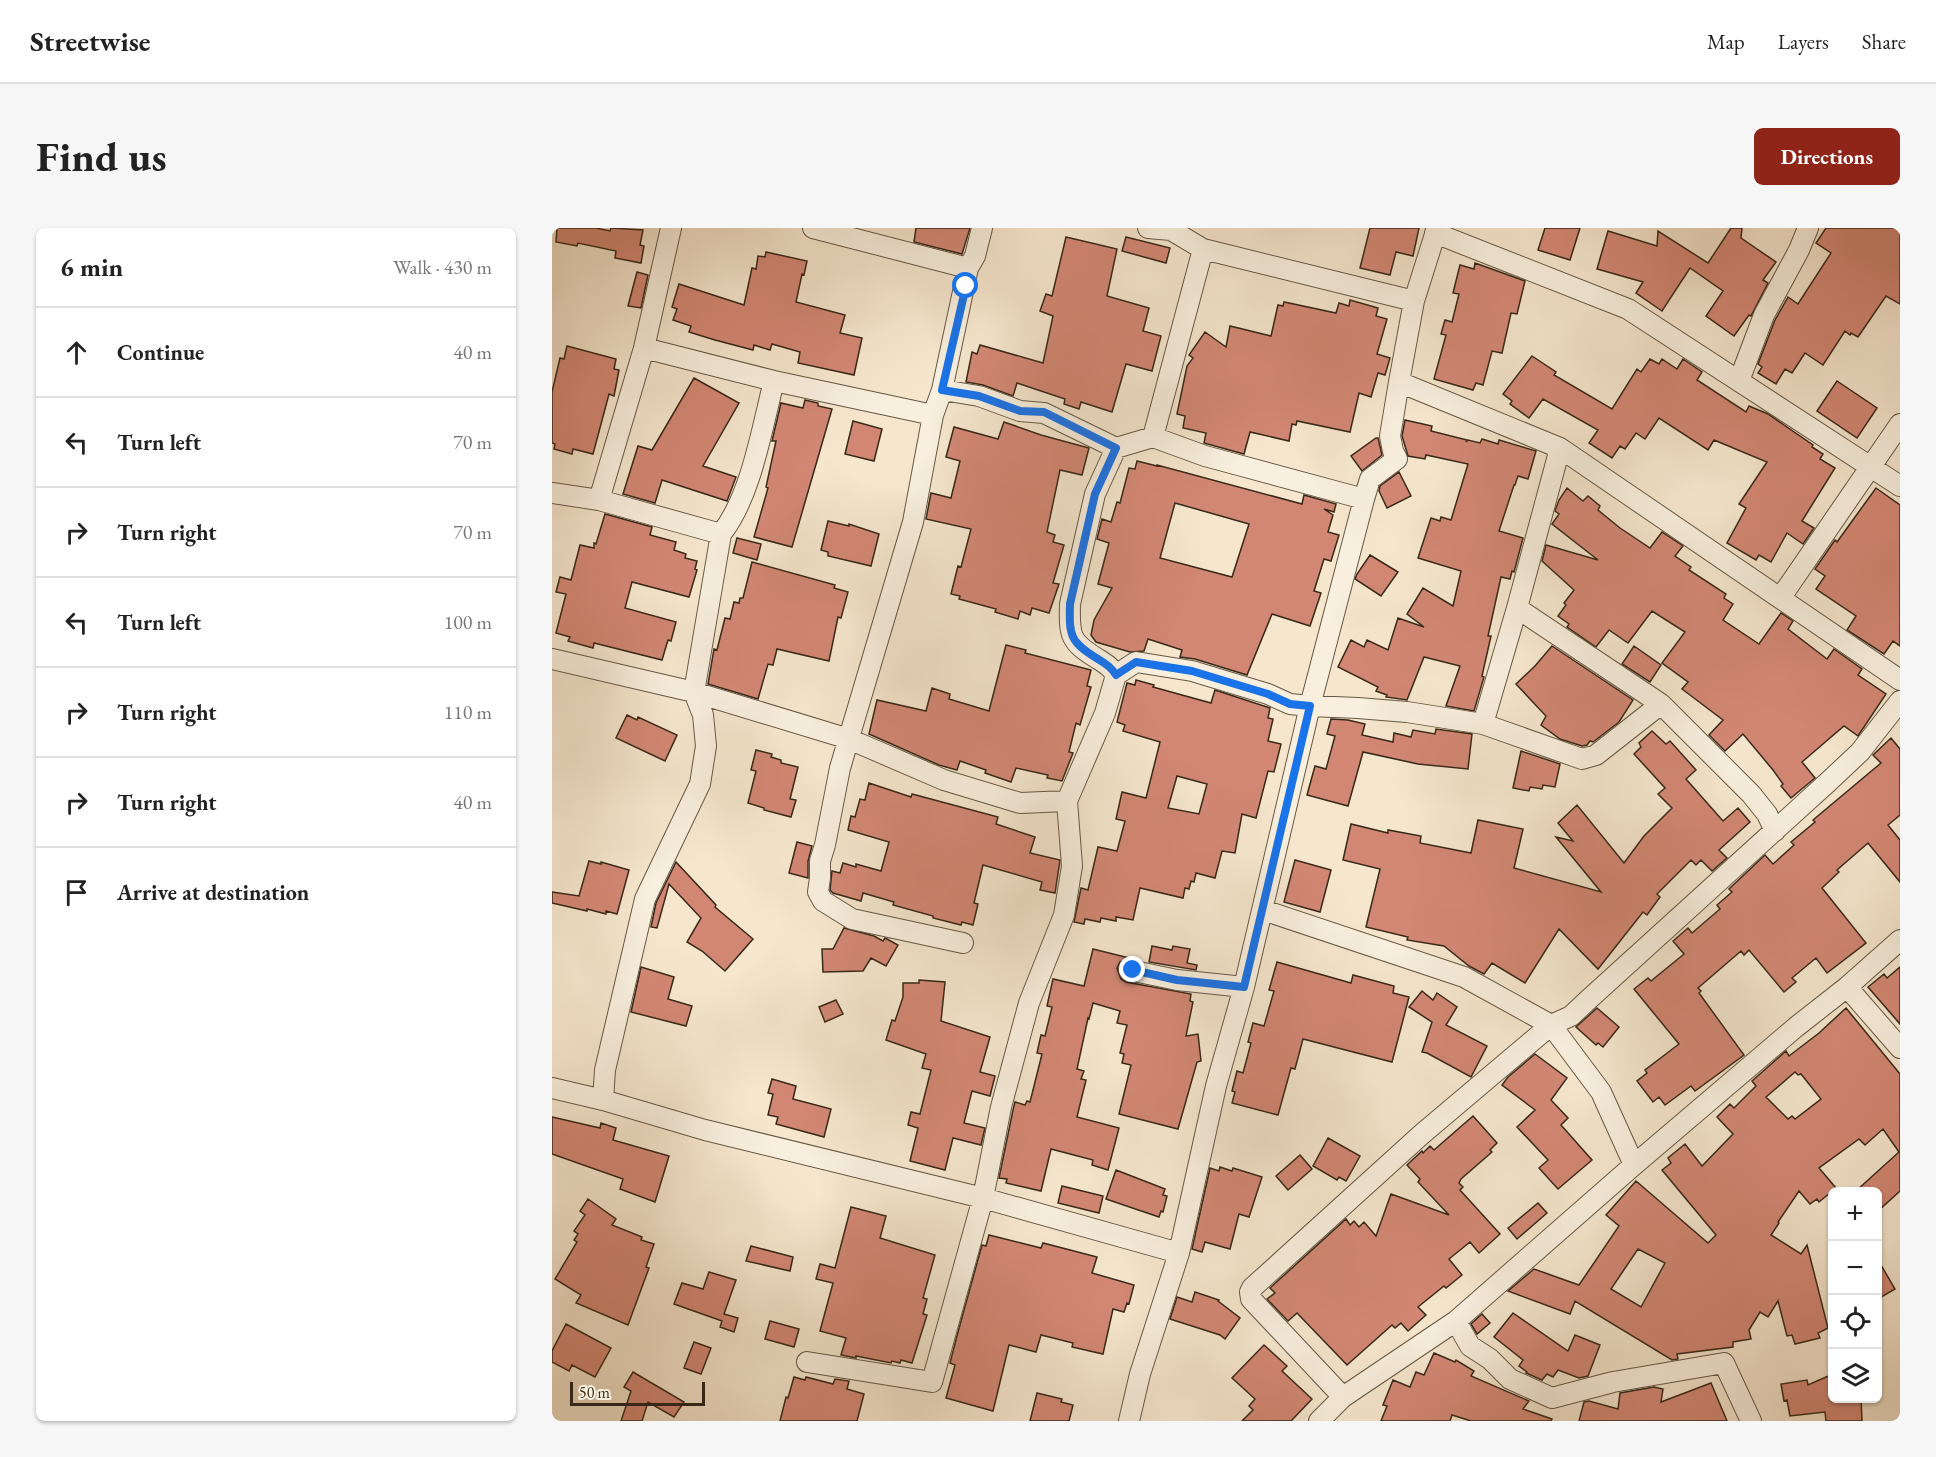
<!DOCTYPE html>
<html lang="en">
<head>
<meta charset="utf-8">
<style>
  body { margin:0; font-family:"EB Garamond",serif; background:#f6f6f6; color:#222 }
  .controls { position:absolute; right:18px; bottom:18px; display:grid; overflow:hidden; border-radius:9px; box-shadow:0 2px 4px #0004 }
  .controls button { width:54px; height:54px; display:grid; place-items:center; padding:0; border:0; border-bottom:2px solid #e0e0e0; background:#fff; color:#222; font:30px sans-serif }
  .scale { position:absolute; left:18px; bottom:15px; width:135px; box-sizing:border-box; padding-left:6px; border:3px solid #382818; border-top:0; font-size:16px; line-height:21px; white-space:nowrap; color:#382818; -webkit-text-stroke:4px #f8efde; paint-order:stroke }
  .stop { position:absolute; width:18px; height:18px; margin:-14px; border:4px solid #1a73e8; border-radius:50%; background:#fff }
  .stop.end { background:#1a73e8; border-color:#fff; box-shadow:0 2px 6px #0008 }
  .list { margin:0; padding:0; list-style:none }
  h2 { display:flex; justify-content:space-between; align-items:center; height:78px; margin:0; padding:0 24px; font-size:26px }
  h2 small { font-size:20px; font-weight:400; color:#767676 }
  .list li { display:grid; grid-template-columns:39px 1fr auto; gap:18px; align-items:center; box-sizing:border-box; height:90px; padding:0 24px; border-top:2px solid #e0e0e0 }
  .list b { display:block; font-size:22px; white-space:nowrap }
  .list em { font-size:20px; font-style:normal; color:#767676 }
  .icon { flex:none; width:33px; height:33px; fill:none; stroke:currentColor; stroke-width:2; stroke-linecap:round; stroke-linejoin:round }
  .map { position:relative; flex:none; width:1348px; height:1193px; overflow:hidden; border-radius:9px }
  header { display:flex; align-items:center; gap:36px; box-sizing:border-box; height:84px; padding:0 30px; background:#fff; border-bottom:2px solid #e0e0e0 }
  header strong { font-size:28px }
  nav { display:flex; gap:33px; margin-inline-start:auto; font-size:21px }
  .intro { display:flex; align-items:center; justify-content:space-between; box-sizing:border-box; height:144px; padding:0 36px }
  h1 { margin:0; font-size:42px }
  .button { padding:15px 27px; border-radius:9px; background:#8f2418; color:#fff; font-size:21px; font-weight:700 }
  main { display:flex; gap:36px; padding:0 36px }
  aside { flex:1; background:#fff; border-radius:9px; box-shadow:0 2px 4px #0004 }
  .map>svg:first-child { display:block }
  .building { fill:#d28774; stroke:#382818; stroke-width:1.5; fill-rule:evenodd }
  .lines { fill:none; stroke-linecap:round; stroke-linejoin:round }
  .street-casing { stroke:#675845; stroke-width:22 }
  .street { stroke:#f8efde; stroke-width:20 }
  .route { stroke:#1a73e8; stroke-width:8 }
</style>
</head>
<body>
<header>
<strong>Streetwise</strong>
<nav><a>Map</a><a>Layers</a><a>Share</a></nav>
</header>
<div class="intro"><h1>Find us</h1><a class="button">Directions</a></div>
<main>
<aside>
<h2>6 min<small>Walk · 430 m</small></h2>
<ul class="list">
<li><svg class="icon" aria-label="ahead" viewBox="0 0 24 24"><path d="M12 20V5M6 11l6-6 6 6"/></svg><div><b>Continue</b></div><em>40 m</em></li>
<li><svg class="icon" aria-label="left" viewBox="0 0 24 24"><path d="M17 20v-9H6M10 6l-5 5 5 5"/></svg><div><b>Turn left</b></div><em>70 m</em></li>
<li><svg class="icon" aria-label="right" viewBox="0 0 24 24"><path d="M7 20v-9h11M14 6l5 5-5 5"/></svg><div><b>Turn right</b></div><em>70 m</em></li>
<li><svg class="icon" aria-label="left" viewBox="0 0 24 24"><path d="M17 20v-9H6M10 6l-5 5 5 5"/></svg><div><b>Turn left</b></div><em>100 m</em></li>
<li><svg class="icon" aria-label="right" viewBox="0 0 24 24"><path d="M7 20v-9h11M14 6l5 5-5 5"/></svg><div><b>Turn right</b></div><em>110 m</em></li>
<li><svg class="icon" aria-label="right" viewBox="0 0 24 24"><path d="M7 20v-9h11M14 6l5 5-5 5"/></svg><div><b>Turn right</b></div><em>40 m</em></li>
<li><svg class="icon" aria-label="arrive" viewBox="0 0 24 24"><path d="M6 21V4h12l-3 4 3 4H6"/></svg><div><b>Arrive at destination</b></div></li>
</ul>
</aside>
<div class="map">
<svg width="1348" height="1193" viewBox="0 0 1348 1193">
  <rect width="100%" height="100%" fill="#f5e6cd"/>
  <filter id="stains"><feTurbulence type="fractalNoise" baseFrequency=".00333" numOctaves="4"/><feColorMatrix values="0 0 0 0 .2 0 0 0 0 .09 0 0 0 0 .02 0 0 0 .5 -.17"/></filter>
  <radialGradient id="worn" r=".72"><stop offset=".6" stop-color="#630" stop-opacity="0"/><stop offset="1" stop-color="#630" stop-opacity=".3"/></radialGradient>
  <path class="building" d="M5,0H44L58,3L59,0L91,2L88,17L92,18L89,35L63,30L64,23L26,15L25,18L4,14Z
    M364,0H418L410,26L362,14Z
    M818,0H867L861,28L844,24L838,47L808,40Z
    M993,0H1028L1018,32L986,22Z
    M1179,0H1190L1189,10L1224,34L1211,52L1216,55L1199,88L1197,87L1182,108L1154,88L1171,63L1138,40L1110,83L1084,65L1091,54L1045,41L1056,3L1105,18L1106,3L1156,35Z
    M1274,0H1348V76L1334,68L1306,109L1299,105L1298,107L1293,103L1271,137L1253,125L1240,145L1233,141L1224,156L1206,145L1210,139L1206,136L1223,92L1236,69L1246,76L1279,25L1264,15Z
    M514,9L565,21L555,68L597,80L591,103L609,108L600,143L574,136L560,184L529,174L527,181L512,176L513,171L465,155L461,168L431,157L414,154L420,124L425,126L428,117L491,135L501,88L488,83L494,66L500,68Z
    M574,9L618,20L614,35L570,23Z
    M214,24L255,33L252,47L250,46L244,74L293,87L288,105L310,110L302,147L246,135L248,124L220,116L218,122L202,117L201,122L163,112L137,104L139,98L121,92L125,81L120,79L127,56L192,77L200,40L204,41L206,28L213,29Z
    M923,35L973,53L965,86L959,85L950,125L940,123L931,157L924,155L921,162L882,151L894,107L889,106L893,92L900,94L907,66L901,65L908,37L922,41Z
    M85,44L96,47L89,80L76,78Z
    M798,72L826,80L824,88L835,91L825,126L838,130L833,147L826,145L819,169L807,165L798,204L745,193L744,197L740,196L737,213L698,204L692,226L652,215L654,205L631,200L633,188L625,186L635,138L641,130L637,127L653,104L674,119L678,98L719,108L726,77L731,78L732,74L784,85L787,75L797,78Z
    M15,118L64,131L62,141L67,142L62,168L57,166L41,226L21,221L20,226L2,221L3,216L0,215V164L8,130L12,131Z
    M980,128L1004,144L1002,147L1060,181L1085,141L1089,144L1098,131L1107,136L1110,131L1125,141L1131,131L1150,144L1145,152L1194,184L1197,178L1216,186L1261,217L1260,219L1271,226L1268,231L1283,240L1250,293L1262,300L1251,316L1235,305L1219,334L1207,327L1204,332L1175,315L1194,280L1187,276L1215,234L1162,212L1156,222L1107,190L1093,211L1084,205L1073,221L1068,218L1060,230L1037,215L1046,202L991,171L977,190L958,176L960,173L951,166Z
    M142,150L187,175L151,238L184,249L175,273L110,252L103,275L71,266L86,218L100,222Z
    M1285,153L1325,180L1305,210L1265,183Z
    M253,172L266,175V178L280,181L240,319L202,309L216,260L214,259L224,213H220L229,175L251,180Z
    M853,192L880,198L879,203L915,212L914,214L916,212L928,215L930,211L946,216L947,212L984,223L976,251L966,248L963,257H962L947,303L971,310L962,344L960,343L958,351L949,349L936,408H939L930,448L932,449L922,483L894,478L908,438L872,429L855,472L834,469L835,467L824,463L826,459L786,439L799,412L812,419L815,412L836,422L846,390L872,399L855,386L871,360L901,378L909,343L866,330L879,290L888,293L889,289L899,292L916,236L874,227L873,231L856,228L850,208Z
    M301,193L330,201L322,233L293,226Z
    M452,194L489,207L537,220L530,247L508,242L495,304L503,307L501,314L512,317L501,355L507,356L497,385L480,380L478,387L468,383L466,391L443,384L444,381L407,371L408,368L399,366L406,338L409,339L419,301L374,291L379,265L399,270L408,233L394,229L402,199L446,211Z
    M824,210H826L830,227L810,243L799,228Z
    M585,233L605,238V237L750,276L752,267L784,276L782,284L772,281L781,287L776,304L787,307L779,333L772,331L762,363L769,365L758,398L720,386L695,447L643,431L628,429L630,422L596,411L592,423L578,424L544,414L539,407L542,392L560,360L546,356L557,315L545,311L550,291L559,294L565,274L568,275L577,240L583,241ZM623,275L697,296L680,349L608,330Z
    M847,244L859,268L835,280L827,263L828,258Z
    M1015,260L1031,273L1036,268L1048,278L1046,282L1068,300L1098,320L1110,304L1131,318L1123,328L1139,339L1137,342L1174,366L1172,370L1181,376L1171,392L1207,416L1229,385L1241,393L1236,401L1275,431L1282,421L1310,441L1306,447L1334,466L1306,508L1292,498L1250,534L1263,550L1239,570L1229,558L1231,556L1221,542L1191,506L1173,523L1157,507L1171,492L1130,461L1136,454L1110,435L1133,404L1100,383L1076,415L1057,402L1044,419L1015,399L1017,396L1006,388L1014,377L1012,375L1022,362L990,333L994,317L1046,332L1000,296L1007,286L1003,283L1007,272Z
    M1324,260L1348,277V418L1341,413L1332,426L1295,402L1304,388L1264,361L1273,348L1263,341L1283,312L1285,314Z
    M53,286L100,299L98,307L124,314L122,322L134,326L133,330L145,333L143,341L145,342L137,369L80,354L73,380L124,394L119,413L116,412L110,432L42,415L41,420L16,413L18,409L4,405L14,366L4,364L8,349L19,352L28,317L42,320V315L44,316Z
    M276,293L297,298V296L327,306L319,338L276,328V324L269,322Z
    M185,310L209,316L205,332L181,325Z
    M818,327L846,344L829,368L803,351L805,346Z
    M200,334L283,357L282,360L296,364L289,390L286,389L277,433L225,421L221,437L216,436L206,471L156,456L162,421L165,422L173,390L178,391L182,374L187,375L188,370H191Z
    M454,417L474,422L473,425L539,442L535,458L539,459L528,497L524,495L517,524L521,525L510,553L495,550L496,547L464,540L459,554L433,545L434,542L408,533L405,542L387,537L317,506L325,472L374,483L380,460L398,466L397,471L437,483Z
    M1000,418L1081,472L1067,494L1041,514L1038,513L1035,517L1030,518L1008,511L989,497L994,488L964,456L983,438Z
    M1082,418L1109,437L1098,454L1070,436Z
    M584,452L602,457L601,459L659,475L663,462L718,480L716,490L721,491L716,513L729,516L722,544L716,543L704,590L690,586L683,625L670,623L663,650L644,645L642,654L639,653L637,661L633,660L631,670L588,660L581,692L564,689V693L549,690L548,694L533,691L532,696L522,694L529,660L536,662L546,619L565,623L573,593L564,591L570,564L594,570L608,514L571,503L573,497L565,494L575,455L583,457ZM625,548L655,556L647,586L616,580Z
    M75,487L85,492L86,489L125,507L113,533L64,510Z
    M779,491L796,492L813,496L810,507L841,514L842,505L859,509L861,502L883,506L884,501L920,506L916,541L866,536L811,524L796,578L755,567L763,538L774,541L783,508L775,506Z
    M1100,503L1114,516L1118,513L1144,542L1134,551L1171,593L1186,580L1198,594L1167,622L1175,630L1160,643L1149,632L1144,637L1139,632L1105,666L1108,669L1095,687L1091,684L1046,741L1007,701L973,755L940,735L932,746L917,738L892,718L855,712L856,709L814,699L828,641L791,632L799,596L836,605V602L869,608L868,615L919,625L926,592L971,601L962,640L1049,664L1004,609L1021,613L1006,595L1025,577L1072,635L1092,608L1120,580L1106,566L1113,560L1082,526L1089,519L1087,515Z
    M1339,510L1348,521V587L1336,597L1348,612V654L1316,615L1285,642L1287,644L1270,660L1314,715L1275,745L1264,730L1240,750L1244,754L1232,764L1197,722L1192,727L1189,723L1146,760L1149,763L1147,765L1192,827L1143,863L1139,858L1113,877L1107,869L1101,874L1085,853L1095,845L1093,842L1127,816L1082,761L1096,750L1099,753L1132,726L1121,713L1136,700L1140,705L1168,681L1165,677L1180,664L1177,661L1213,627L1221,636L1242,617L1239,614L1263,594L1261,592L1329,535L1321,527Z
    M204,522L220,526L219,529L229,532V535L246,539L238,571L244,572L239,589L212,582V580L196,575L204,543L199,542Z
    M969,523L1008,536L1003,559L991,557L990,561L978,559L977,563L961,560Z
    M317,555L359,569L360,566L446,589L444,596L483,609L478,625L508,632L503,665L488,662L490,654L431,637L422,675L426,676L421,697L410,694L409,697L381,690V688L341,677L342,674L311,665L309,673L281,665L278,662L280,643L288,645L291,635L304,639V636L329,643L337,614L296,602L299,588L303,589L308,571L313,572Z
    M245,614L260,618L256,633V650L237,645Z
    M743,632L779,642L768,684L732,674Z
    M37,633L49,636V634L77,642L65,686L54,683V686L35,681V683L0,675V664L27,668Z
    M124,634L164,677L163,679L201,711L173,743L150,723L135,714L149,690L117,656L105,700L99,699L104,675Z
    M292,700L322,708L331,713L333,710L335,711L346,717L334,738L319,730L311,743L271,744L270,721H281Z
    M600,718L620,722L621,718L638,721L635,735L645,737L644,742L597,734Z
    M541,721L577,730L568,734L565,740L569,751L574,754L639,766L638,773L641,774L634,808L646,806L649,833L645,834L626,901L567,886L579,837L570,835L572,826L568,825L575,797L565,795L568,783L541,775L537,791L536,790L525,841L532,843L529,851L534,852L525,889L567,900L556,942L540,937L541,932L499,921L489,963L454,955L455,951L447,950L461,882L463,874L473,877L475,873L478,874L490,826L485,825L489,807L493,808L500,779L495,778L501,751L532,758Z
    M725,734L799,755L801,747L842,758L841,765L857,769L840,834L751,811L743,841L739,840L726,887L680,875L683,864L680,863L685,843L691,845L699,815L696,814L701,795L712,798L722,763L717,762Z
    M89,739L122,749L116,771L140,778L134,798L79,784Z
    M1348,739V796L1316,759L1332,746L1335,750Z
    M367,752L393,754L389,793L438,809L428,844L443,848L438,868L420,863L412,895L433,900L429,917L401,910L393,942L358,933L366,900L356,897L359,884L368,886L379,842L370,840L374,826L334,812L340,792L343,793L351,769V755H367Z
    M870,763L881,772L885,765L905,779L894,797L935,818L919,849L875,825L870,824L880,794L857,779Z
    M284,772L291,786L273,794L267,779Z
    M1045,780L1067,799L1051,819L1046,815L1044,817L1024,799Z
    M1294,780L1348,846V963L1326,983V963H1304L1347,924L1331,901L1313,917L1307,911L1267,940L1284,960L1267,974L1265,971L1258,976L1247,963L1226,994L1227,995L1219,1007L1249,1026L1255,1017L1276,1100L1266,1105L1268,1110L1243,1116L1240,1107L1235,1108L1226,1073L1216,1089L1208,1084L1197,1102L1199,1111L1181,1114V1119L1125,1126L1126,1131L1120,1132L1023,1073L1018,1086L956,1063L982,1041L1027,1057L1067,998L1054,987L1084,953L1156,1015L1164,1007L1110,942L1119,935L1116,930L1133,916L1150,938L1181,906L1165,889L1178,876L1182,880L1204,858L1200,853L1234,823L1237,828L1267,805ZM1243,844L1246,847L1249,846L1269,871L1243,891L1240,888L1236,891L1214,869ZM1086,1021L1113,1035L1089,1079L1059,1061Z
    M983,826L1015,850L999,872L1016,890L1009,897L1040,932L1006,961L987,940L996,932L965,899L983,882L950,857L956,849Z
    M220,851L244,858L241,871L279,881L272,909L224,896L226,889L216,887L221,866L216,865Z
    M921,888L945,915L938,922L940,924L909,951L907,955L911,959L908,962L948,1006L927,1025L918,1014L897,1031L910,1047L894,1060L892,1058L866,1079L874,1087L856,1103L849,1095L843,1100L840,1097L795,1137L745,1085L736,1093L715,1071L723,1065L718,1060L794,991L798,997L802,993L807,999L812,994L824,1008L839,966L897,987L866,954L868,951L855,937L870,923L871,925L878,918L882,922Z
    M0,889L48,900L49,895L64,900L61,912L117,928L103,974L68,961L71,951L0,926Z
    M776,910L808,928L794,953L787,949L785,952L761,938Z
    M748,927L760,941L736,962L724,948Z
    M668,939L680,943L681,940L710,949L697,989L687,986L678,1021L653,1014L650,1024L640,1021L658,940L667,943Z
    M564,942L613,961L611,967L615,968L611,984L609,983L607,989L554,971Z
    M510,958L551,968L547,985L506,975Z
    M36,971L64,991L60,997L90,1009L89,1012L102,1016L94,1039L97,1040L76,1097L24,1075L29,1067L3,1051L25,1014L22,1012L26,1006L22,1003L33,987L28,983Z
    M986,975L995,985L965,1011L956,1000Z
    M299,979L334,988L328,1010L383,1027L371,1070L375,1071L371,1086L375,1087L360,1135L349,1132L348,1135L340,1133L339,1135L304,1128V1130L289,1127L294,1110L268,1103L281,1055L264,1051L268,1036L283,1040Z
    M437,1007L489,1020L491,1015L545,1029L540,1045L582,1057L577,1076L575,1075L572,1084L561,1081L551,1126L520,1119L521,1115L489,1107L484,1124L457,1117L441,1183L394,1170L403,1137L398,1135L406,1104L430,1017L434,1018Z
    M199,1018L241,1029L238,1043L194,1033Z
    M1326,1032L1343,1061L1326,1071Z
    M157,1044L184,1052L172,1086L186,1090L182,1104L168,1099L170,1093L122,1076L130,1055L151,1061Z
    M643,1064L667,1072L666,1073L688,1090L673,1111L668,1107L618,1091L625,1069L640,1074Z
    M961,1085L1016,1123L1023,1107L1048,1117L1036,1148L1027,1150L1006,1142L1001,1149L995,1146L990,1152L974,1145L975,1144L967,1138L971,1132L942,1109Z
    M930,1086L938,1095L925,1106L919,1096Z
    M218,1093L247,1101L242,1119L213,1111Z
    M14,1096L59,1120L43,1149L20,1137L17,1143L0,1134V1123Z
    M142,1114L159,1120L149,1146L132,1140Z
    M712,1117L735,1138L730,1143L760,1171L739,1193H690L701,1182L697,1178L703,1171L680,1150Z
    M882,1125L903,1134L904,1132L922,1143L919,1148L977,1173L971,1181L1000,1191L999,1193H919L900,1187L898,1193H829L835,1178L831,1177L841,1152L858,1159L864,1144L872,1147Z
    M81,1144L132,1174L122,1189L96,1174L90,1193H69L79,1163L72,1159Z
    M1281,1146V1170H1309L1310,1193H1274L1273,1184L1238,1188L1235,1172L1232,1173L1229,1156L1255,1152L1256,1157Z
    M242,1149L253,1152L254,1149L281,1156L283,1151L297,1153L295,1161L312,1166L305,1193H228L234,1169L236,1170Z
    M1159,1155L1175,1193H1027L1032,1174L1037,1173L1066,1181L1068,1165L1102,1159L1111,1161L1109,1174Z
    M485,1165L510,1171L509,1174L521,1177L517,1193H478Z"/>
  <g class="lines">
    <g class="street-casing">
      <path id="street" d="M261,0L416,40
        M596,0L619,2
        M883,5L1076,81L1348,258
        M651,21L862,73
        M92,120L222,153L381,187
        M1187,153L1212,87L1247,22L1256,0
        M847,154L1008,220L1348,452
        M390,162L427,168L468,183L492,185L564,220L601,209L651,21L619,2L620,0
        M601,209L653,228L812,271
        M0,265L47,272L169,306C199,269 210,200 222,153
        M47,272L92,120L119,0
        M1229,369L1348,196
        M965,380L1109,476
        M0,431L142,464L297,511L392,552L468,575L515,573
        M564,447L584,434L640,443L716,466L738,476L758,478L806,480L855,484L931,496L1030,531L1044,527L1109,476L1199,566L1215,586L1223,603
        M931,496L965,380L1008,220
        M711,682L912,749L999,797L1049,864L1082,937
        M411,715L300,691L271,673L266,664L268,650V633L273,617L288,540L361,294L381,187L390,162L416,40L423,28L430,0
        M577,742L625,752L692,759
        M1295,759L1348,820
        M0,860L51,872L153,902L431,970L627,1025
        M51,872L53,842L93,671L148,556L154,518L151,487L142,464L169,306
        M904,1093L918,1118L938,1131L958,1151L1000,1170L1061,1154L1172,1135L1199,1193
        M255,1134L380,1154L431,970L449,879L477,775L512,687L520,638L515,573L553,485L564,447C559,439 554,436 546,431C518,414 517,408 518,376L543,266L564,220
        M791,1169L699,1071L698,1064L700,1060L870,906L999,797L1019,788L1036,772L1275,555L1308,524L1348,473
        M577,1193L588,1146L627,1025L664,858L692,759L758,478L812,271L818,251L845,231L841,223L838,208L847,154L862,73L885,0
        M767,1193L791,1169L904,1093L1082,937L1244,799L1295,759L1348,712"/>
    </g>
    <use href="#street" class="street"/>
  </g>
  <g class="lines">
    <path class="route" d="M414,58L390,162L427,168L468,183L492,184L564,220L543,266L518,376C517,408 518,414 546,431C554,436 559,439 564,447L584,434L640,443L716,466L738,476L758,478L692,759L625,752L581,742"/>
  </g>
  <rect width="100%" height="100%" filter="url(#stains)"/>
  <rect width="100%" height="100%" fill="url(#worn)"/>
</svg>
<div class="controls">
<button>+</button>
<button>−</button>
<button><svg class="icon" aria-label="locate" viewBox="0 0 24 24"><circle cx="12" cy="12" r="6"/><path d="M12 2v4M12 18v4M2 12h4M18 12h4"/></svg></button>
<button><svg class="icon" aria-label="layers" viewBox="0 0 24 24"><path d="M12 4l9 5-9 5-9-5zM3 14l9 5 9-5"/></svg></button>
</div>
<div class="scale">50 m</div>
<div class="stop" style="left:414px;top:58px"></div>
<div class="stop end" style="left:581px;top:742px"></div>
</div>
</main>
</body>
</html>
